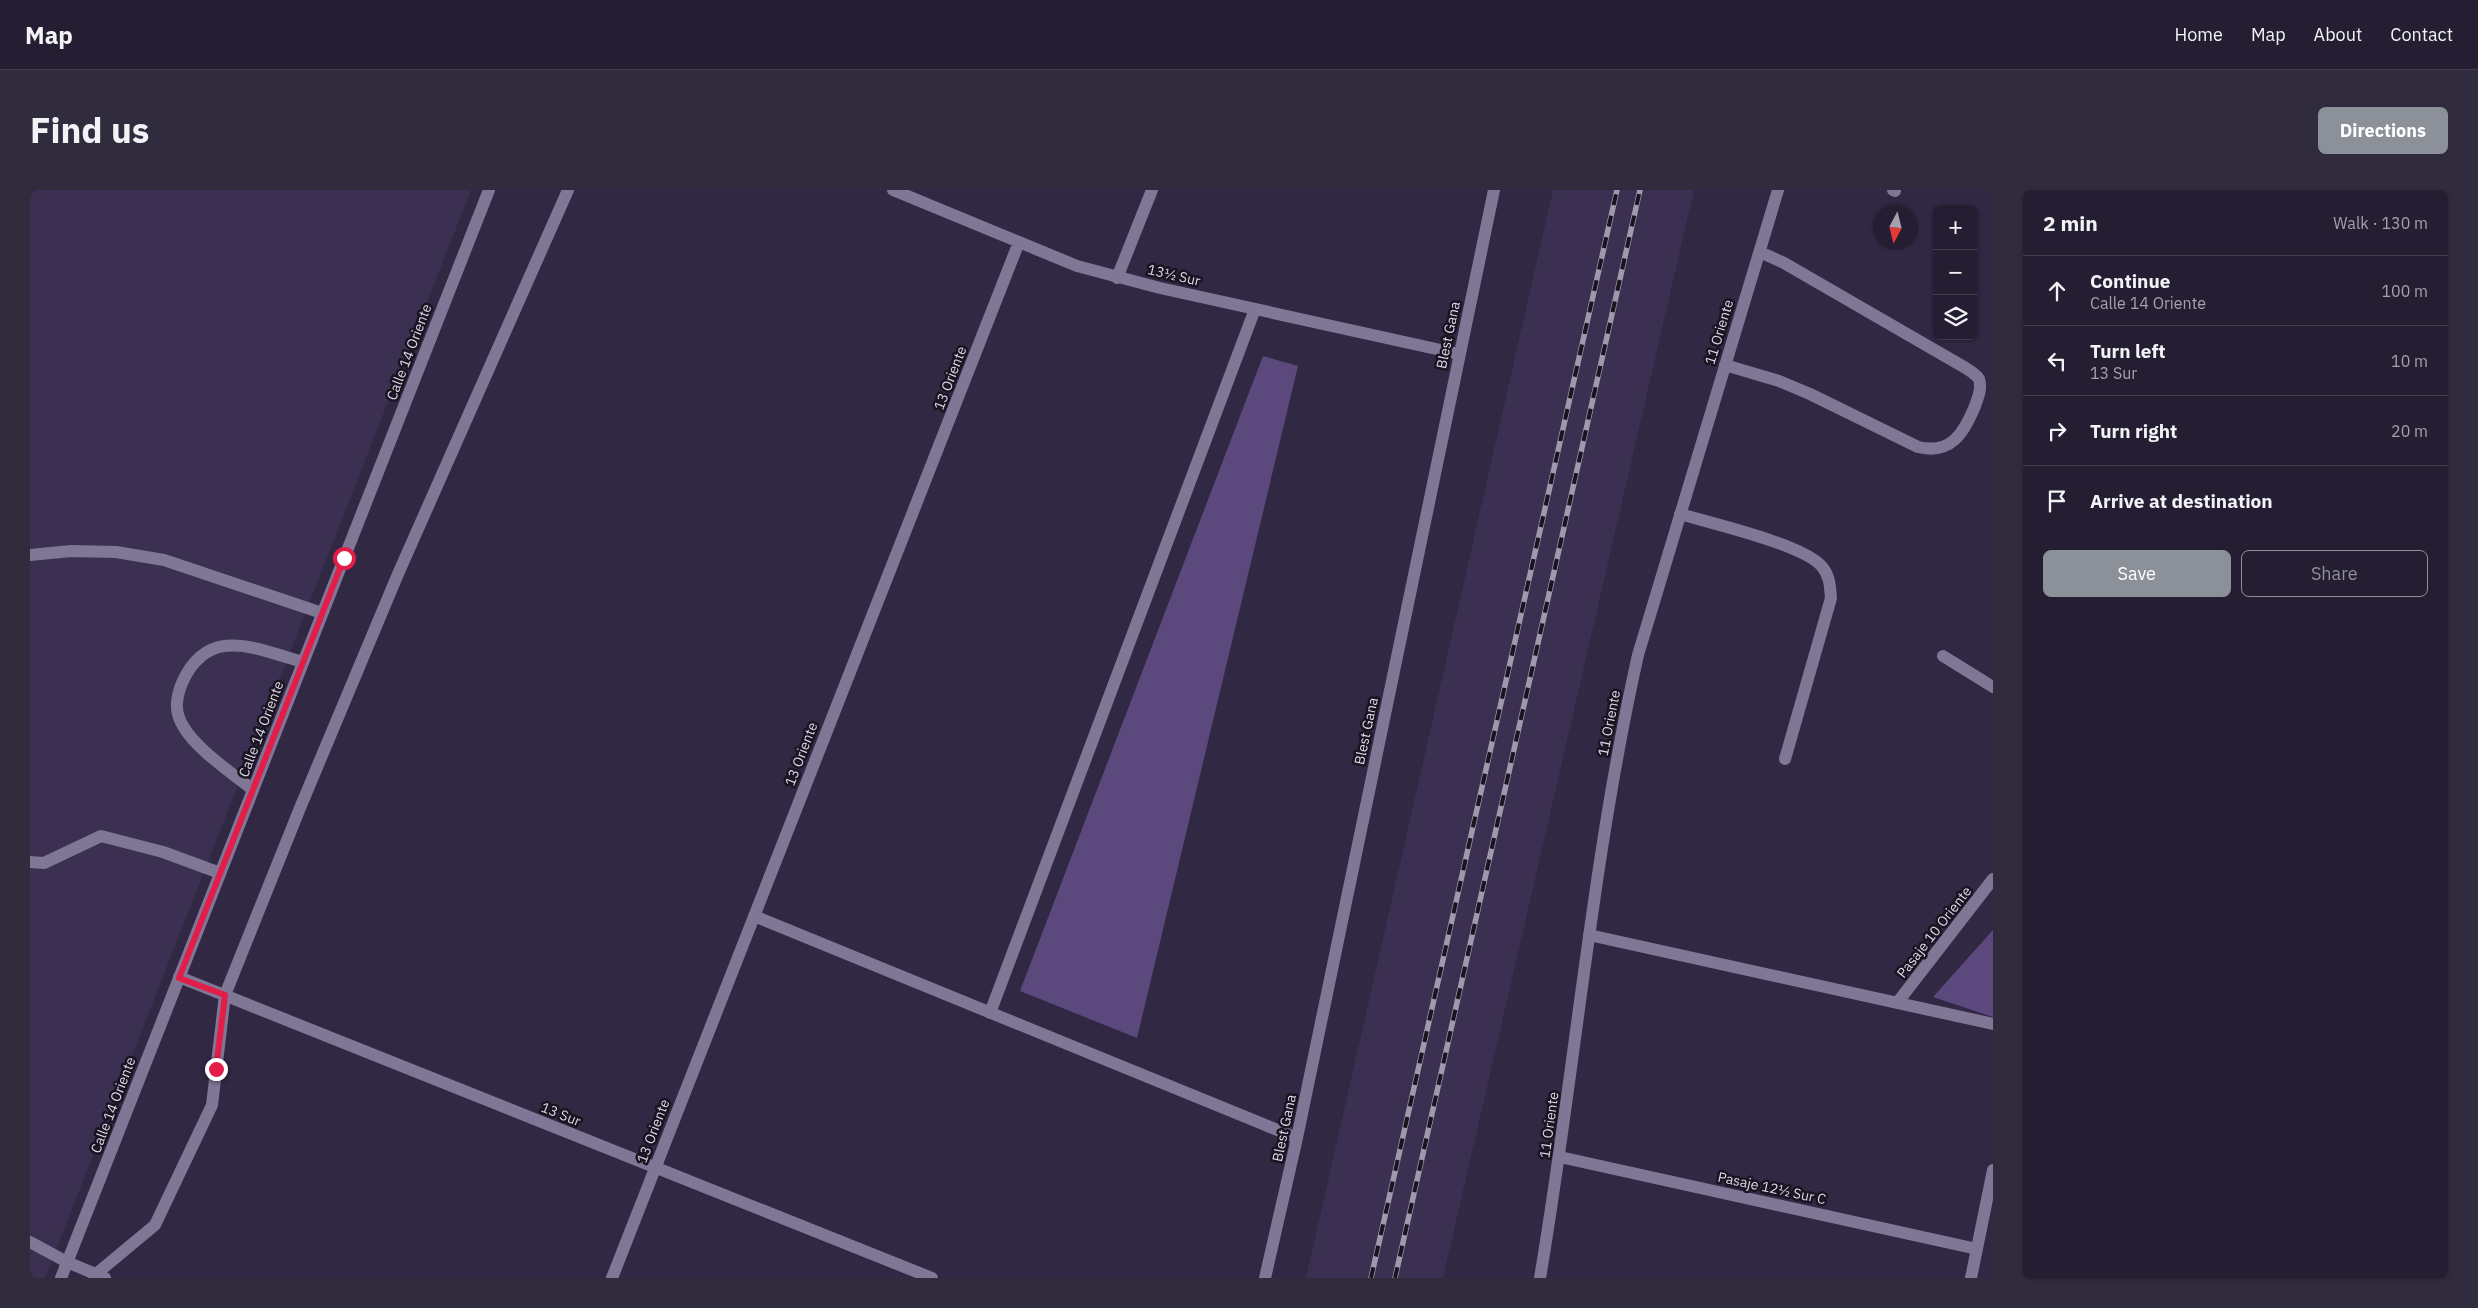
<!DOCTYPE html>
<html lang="en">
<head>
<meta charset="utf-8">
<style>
  body { margin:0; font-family:"IBM Plex Sans",sans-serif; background:#312b3e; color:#f1f3f6 }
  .controls { position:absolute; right:15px; top:15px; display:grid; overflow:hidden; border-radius:8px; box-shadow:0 1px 4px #0004 }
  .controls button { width:45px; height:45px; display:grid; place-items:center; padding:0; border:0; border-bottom:1px solid #423c4d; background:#251e32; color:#f1f3f6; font:25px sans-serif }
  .compass { position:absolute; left:1843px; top:15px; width:45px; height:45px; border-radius:50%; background:#251e32; box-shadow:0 1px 4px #0004; rotate:187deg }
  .stop { position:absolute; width:15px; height:15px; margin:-11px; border:4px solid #e11d48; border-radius:50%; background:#fff }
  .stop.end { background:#e11d48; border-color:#fff; box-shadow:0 1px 5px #0008 }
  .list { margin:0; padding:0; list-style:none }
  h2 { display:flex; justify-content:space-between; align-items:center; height:65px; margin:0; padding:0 20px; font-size:21px }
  h2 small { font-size:16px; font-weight:400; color:#a3a2ac }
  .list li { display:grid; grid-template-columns:32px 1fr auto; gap:15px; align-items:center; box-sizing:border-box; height:70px; padding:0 20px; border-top:1px solid #423c4d }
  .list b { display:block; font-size:19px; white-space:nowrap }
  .list p { margin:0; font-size:16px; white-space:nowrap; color:#a3a2ac }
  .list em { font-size:16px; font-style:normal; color:#a3a2ac }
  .actions { display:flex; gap:10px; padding:15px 20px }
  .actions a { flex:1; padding:11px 0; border:1px solid #8c9099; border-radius:8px; text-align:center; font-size:18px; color:#8c9099 }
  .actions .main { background:#8c9099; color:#fff }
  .icon { flex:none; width:28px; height:28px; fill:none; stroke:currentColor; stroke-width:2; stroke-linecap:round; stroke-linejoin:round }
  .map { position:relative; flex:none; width:1963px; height:1088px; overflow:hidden; border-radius:8px }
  header { display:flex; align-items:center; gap:30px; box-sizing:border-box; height:70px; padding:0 25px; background:#251e32; border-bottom:1px solid #423c4d }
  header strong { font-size:24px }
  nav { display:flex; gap:28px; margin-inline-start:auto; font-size:18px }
  .intro { display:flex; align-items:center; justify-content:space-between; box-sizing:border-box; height:120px; padding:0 30px }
  h1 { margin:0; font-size:35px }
  .button { padding:12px 22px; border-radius:8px; background:#8c9099; color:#fff; font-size:18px; font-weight:700 }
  main { display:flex; gap:30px; padding:0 30px }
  aside { flex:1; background:#251e32; border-radius:8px; box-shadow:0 1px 4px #0004 }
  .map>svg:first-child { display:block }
  .built { fill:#3b3051 }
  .green { fill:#5b497d }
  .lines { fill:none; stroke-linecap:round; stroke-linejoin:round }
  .service { stroke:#807696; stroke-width:12 }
  .minor { stroke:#807696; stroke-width:12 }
  .secondary { stroke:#807696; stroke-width:12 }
  .rail-casing { stroke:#9f99ae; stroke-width:5.5 }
  .rail { stroke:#181420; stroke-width:4; stroke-dasharray:11; stroke-linecap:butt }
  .route { stroke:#e11d48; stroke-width:6 }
  .labels { text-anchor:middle; stroke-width:5; stroke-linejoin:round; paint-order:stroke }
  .street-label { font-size:14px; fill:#ddd8ea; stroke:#181420 }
</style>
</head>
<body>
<header>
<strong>Map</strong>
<nav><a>Home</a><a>Map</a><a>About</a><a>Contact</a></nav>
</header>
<div class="intro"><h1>Find us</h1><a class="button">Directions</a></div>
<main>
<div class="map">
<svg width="1963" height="1088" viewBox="0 0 1963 1088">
  <rect width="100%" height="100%" fill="#312843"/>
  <path class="built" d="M0,0H441L15,1088H0Z
    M1523,0H1664L1413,1088H1276Z"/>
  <path class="green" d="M1233,166L1268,176L1107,848L990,801Z
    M1963,740V827L1903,807Z"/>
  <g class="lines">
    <path class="service" d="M1863,0L1865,1
      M0,365L41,361L86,362L134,370L292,423
      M223,600C202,583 166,559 153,536C144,521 146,508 152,493C178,434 226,459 273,472
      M0,672L14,673L71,646L133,662L190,683
      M0,1052L37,1072
      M64,1088L66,1084L125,1035L182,915L195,805L270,618L368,384L538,0"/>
    <path class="minor" d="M863,0L1047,76L1130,98L1429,164
      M1087,88L1122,0
      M1695,175L1749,191L1780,204L1888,257C1921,265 1934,243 1945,216C1948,207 1952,199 1949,189C1946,184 1939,180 1934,177L1754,73L1730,62
      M1650,324C1680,333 1777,355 1793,378C1800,387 1800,397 1801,408L1755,569
      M1913,466L1963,497
      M724,726L1267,948
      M1559,745L1963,834
      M149,787L902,1088
      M1867,813L1963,689
      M960,823L1225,119
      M1530,967L1947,1059
      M37,1072L75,1088
      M582,1088L989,52
      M1235,1088L1267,948L1464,0
      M1510,1088C1545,881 1562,670 1608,465L1748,0
      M1941,1088L1963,980"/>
    <path class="secondary" d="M31,1088L459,0"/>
    <g class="rail-casing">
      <path id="rail" d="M1341,1088L1587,0
        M1365,1088L1610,0"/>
    </g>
    <use href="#rail" class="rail"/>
  </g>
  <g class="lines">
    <path class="route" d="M186,879L195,805L149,788L314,368"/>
  </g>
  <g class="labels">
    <g class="street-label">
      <text transform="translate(1144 85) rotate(13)" y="5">13½ Sur</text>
      <text transform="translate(1689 142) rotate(-73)" y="5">11 Oriente</text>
      <text transform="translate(1418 145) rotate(-78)" y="5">Blest Gana</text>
      <text transform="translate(379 162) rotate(-69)" y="5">Calle 14 Oriente</text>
      <text transform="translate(920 188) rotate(-69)" y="5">13 Oriente</text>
      <text transform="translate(1579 533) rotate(-79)" y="5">11 Oriente</text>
      <text transform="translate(231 539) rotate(-69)" y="5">Calle 14 Oriente</text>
      <text transform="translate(1336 541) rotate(-78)" y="5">Blest Gana</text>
      <text transform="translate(771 564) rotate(-69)" y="5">13 Oriente</text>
      <text transform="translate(1904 742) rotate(-52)" y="5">Pasaje 10 Oriente</text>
      <text transform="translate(83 915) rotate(-69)" y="5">Calle 14 Oriente</text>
      <text transform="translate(531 924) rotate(22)" y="5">13 Sur</text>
      <text transform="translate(1519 935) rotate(-82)" y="5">11 Oriente</text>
      <text transform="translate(1254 938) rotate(-78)" y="5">Blest Gana</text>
      <text transform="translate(623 941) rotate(-69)" y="5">13 Oriente</text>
      <text transform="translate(1742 998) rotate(12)" y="5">Pasaje 12½ Sur C</text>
    </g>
  </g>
</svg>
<div class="controls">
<button>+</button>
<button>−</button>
<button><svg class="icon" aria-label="layers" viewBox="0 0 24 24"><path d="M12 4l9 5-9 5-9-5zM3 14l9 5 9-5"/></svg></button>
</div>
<svg class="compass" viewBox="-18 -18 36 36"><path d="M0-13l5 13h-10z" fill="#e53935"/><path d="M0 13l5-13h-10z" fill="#a3a2ac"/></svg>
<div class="stop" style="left:314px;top:368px"></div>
<div class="stop end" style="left:186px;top:879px"></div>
</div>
<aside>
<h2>2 min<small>Walk · 130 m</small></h2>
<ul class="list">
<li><svg class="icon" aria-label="ahead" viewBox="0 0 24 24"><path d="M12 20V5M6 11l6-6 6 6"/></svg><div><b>Continue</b><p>Calle 14 Oriente</p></div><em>100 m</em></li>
<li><svg class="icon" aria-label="left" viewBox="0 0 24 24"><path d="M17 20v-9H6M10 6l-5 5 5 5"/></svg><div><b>Turn left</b><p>13 Sur</p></div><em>10 m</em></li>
<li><svg class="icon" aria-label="right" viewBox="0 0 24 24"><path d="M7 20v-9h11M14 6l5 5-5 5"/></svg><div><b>Turn right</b></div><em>20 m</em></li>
<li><svg class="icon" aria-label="arrive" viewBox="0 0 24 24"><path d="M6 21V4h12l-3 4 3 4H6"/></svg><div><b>Arrive at destination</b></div></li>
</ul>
<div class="actions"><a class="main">Save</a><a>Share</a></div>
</aside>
</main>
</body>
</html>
